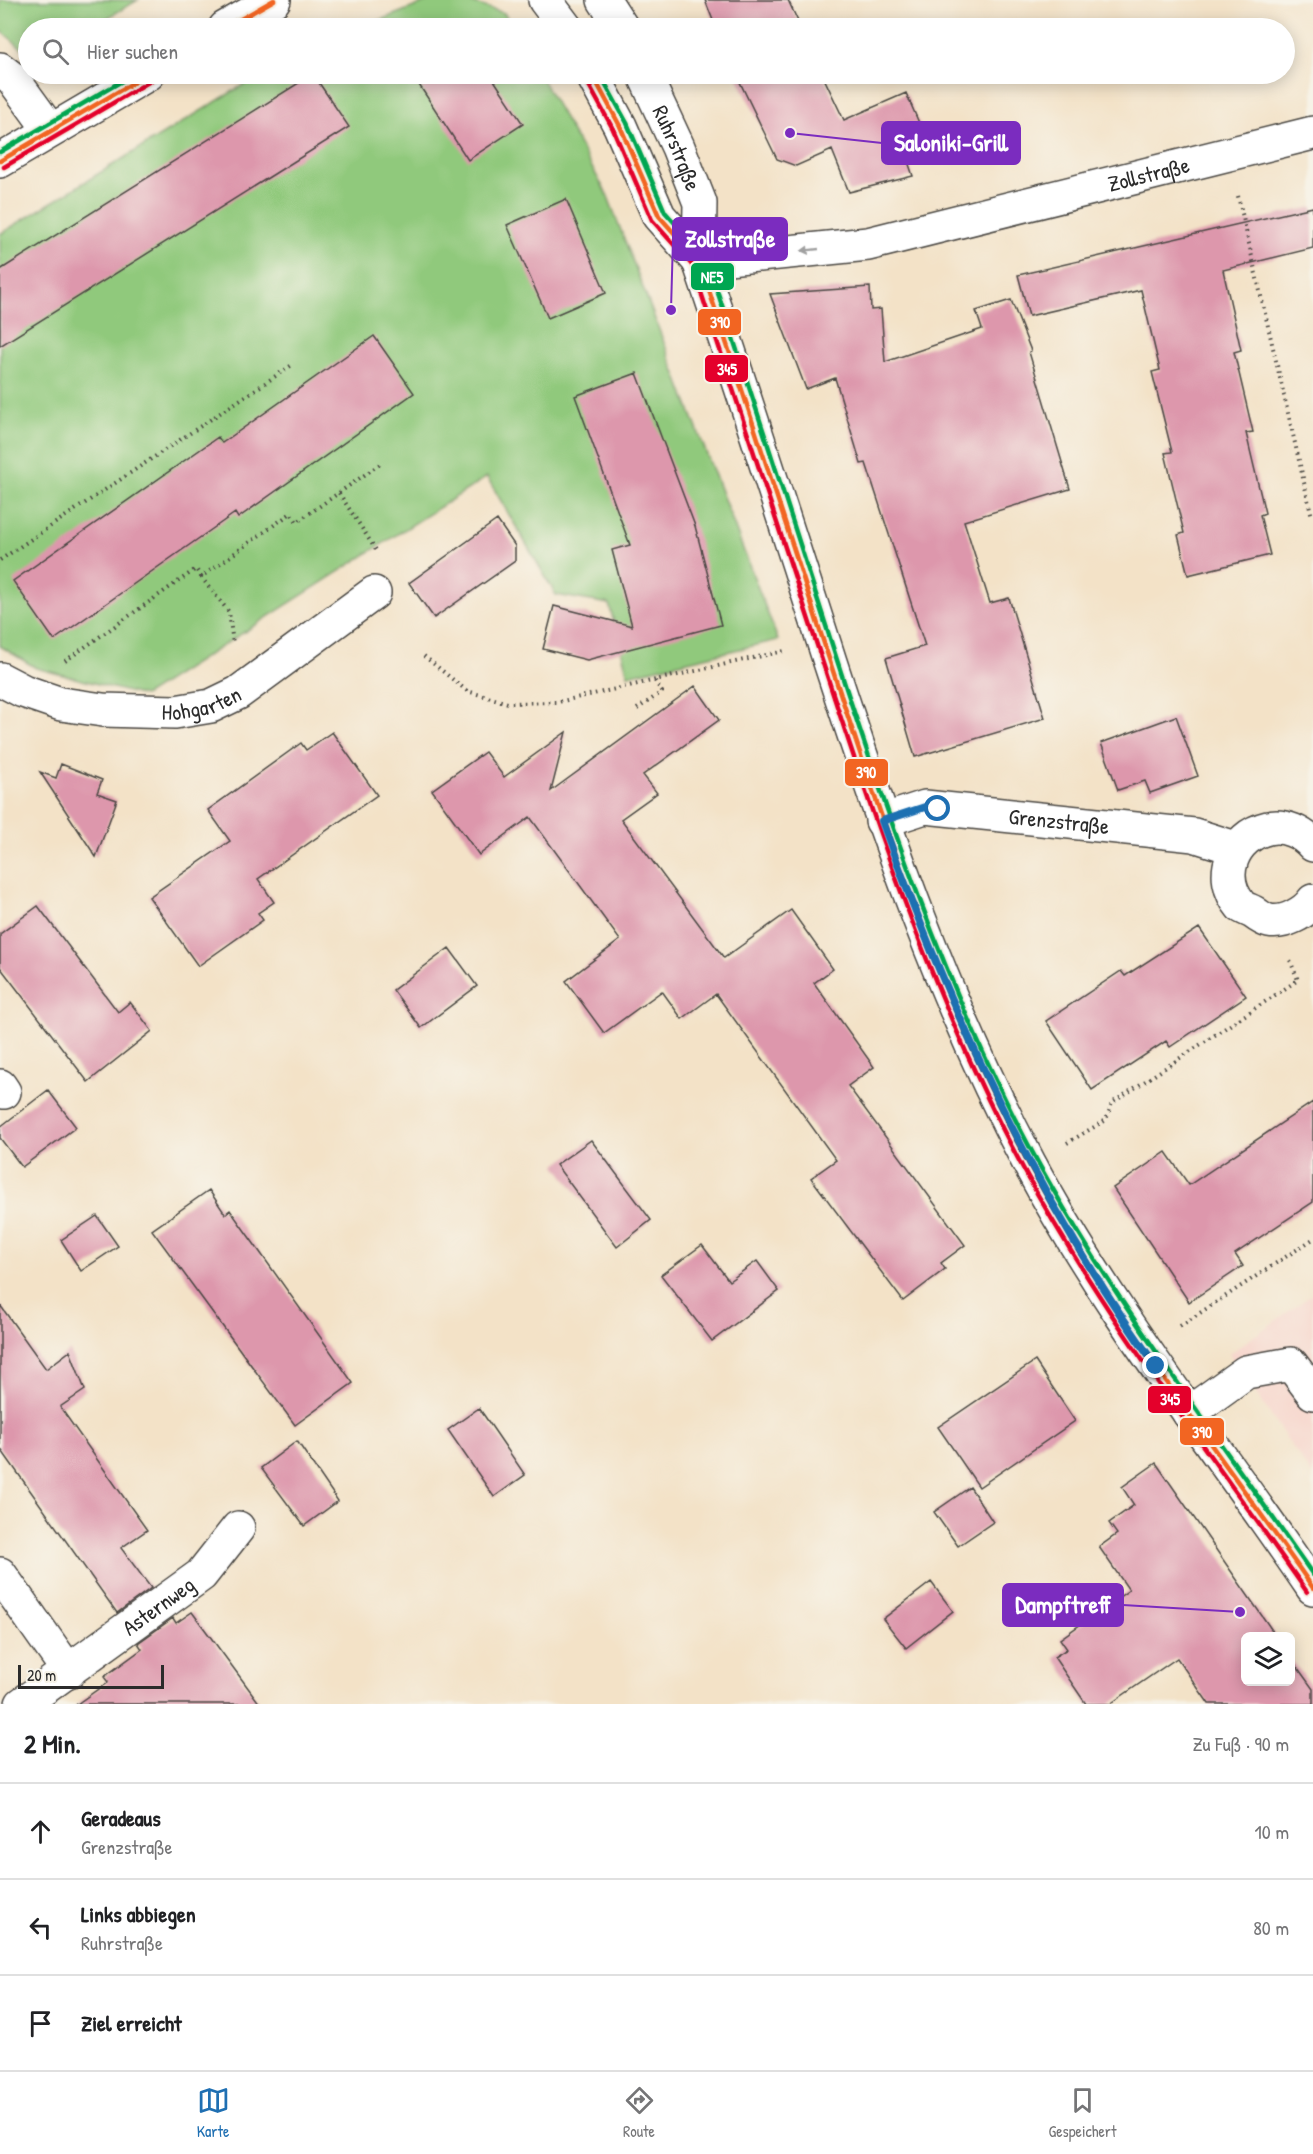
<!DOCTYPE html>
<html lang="de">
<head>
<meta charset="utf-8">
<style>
  body { margin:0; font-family:"Patrick Hand",sans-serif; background:#f2f2f2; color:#202124 }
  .controls { position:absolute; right:18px; bottom:18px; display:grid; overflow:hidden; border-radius:9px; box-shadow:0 3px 15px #0003 }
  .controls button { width:54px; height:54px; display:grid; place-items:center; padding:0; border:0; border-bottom:2px solid #e0e0e0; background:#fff; color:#202124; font:30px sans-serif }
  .scale { position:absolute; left:18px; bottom:15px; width:146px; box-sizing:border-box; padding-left:6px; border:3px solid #2b2b2b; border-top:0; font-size:16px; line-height:21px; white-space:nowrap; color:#2b2b2b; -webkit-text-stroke:4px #f7f3e8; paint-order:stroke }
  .stop { position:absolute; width:18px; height:18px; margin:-14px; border:4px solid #1f6fb2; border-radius:50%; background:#fff }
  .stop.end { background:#1f6fb2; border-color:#fff; box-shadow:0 2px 6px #0008 }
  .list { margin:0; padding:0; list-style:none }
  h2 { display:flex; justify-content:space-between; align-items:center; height:78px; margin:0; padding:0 24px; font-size:26px }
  h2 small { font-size:20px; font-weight:400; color:#757577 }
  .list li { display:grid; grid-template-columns:39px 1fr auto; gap:18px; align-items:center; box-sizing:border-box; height:96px; padding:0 24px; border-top:2px solid #e0e0e0 }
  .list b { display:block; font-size:22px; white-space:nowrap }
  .list p { margin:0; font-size:20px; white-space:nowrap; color:#757577 }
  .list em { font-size:20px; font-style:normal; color:#757577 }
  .icon { flex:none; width:33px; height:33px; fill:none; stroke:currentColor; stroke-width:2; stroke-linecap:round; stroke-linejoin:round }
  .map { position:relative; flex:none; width:1313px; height:1704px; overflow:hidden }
  .search { position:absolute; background:#fff; box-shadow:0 3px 15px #0003; left:18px; right:18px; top:18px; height:66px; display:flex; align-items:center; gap:15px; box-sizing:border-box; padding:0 21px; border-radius:33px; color:#757577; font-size:22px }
  .sheet { height:366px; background:#fff }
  nav { display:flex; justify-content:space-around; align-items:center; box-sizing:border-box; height:84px; border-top:2px solid #e0e0e0; background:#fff; font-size:16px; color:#757577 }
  nav a { display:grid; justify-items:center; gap:3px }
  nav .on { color:#1f6fb2 }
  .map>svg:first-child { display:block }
  .built { fill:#f7d1c8 }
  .green { fill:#90c97c; stroke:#5e7a54; stroke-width:1.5 }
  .building { fill:#dd97ac }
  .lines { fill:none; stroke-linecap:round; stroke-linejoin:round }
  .minor-casing { stroke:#494642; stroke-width:36 }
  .path { stroke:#494642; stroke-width:4; stroke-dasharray:1.5 4.5; stroke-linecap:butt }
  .minor { stroke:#fff; stroke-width:33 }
  .bus-1-casing { stroke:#f7f3e8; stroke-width:9 }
  .bus-2-casing { stroke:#f7f3e8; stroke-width:9 }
  .bus-3-casing { stroke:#f7f3e8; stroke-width:9 }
  .bus-1 { stroke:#f26522; stroke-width:4.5 }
  .bus-2 { stroke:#e4002b; stroke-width:4.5 }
  .bus-3 { stroke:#00a651; stroke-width:4.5 }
  .oneway { fill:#a0a0a0 }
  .route { stroke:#1f6fb2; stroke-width:8 }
  .labels { text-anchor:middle; stroke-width:4.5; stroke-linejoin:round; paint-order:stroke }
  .street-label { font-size:22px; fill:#2b2b2b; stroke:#f7f3e8 }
  .leader { fill:none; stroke:#7b2cbf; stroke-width:2 }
  .callout-dot { fill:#7b2cbf; stroke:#f7f3e8; stroke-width:2 }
  .callout { fill:#7b2cbf; stroke:#7b2cbf; stroke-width:2 }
  .callout-label { font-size:24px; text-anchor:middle; font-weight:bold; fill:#fff }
  .line-badge { stroke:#f7f3e8; stroke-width:2 }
  .badge-label { font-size:16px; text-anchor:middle; font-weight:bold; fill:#fff }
</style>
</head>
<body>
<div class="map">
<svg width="1313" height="1704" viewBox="0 0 1313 1704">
  <rect width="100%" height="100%" fill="#f7f3e8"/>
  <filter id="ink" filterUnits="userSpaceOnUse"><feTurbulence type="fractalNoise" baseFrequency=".0167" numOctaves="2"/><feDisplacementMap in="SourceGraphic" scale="12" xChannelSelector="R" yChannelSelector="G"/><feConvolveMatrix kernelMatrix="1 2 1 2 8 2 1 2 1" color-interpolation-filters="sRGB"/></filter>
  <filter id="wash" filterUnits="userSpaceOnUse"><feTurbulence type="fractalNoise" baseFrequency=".008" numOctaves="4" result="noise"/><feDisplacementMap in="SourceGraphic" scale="24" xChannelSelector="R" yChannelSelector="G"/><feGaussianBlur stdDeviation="1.35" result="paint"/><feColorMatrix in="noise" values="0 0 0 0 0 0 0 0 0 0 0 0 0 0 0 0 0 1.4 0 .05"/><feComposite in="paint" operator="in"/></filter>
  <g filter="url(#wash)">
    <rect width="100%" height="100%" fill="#f3e2c7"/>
    <path class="built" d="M1313,1294V1477L1229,1354Z"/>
    <path class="green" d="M0,0H138L90,28H28V53L0,30Z
      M432,0H463L504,13L513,28H360Z
      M261,74H539L607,194L778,640L628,675L609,604L556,595L487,477L144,696L36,668L0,646V234Z"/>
    <g id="blocks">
      <path class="building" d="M705,0H788L801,28H716Z
        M313,74L349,127L0,346V270Z
        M412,74H490L523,124L468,160Z
        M736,74H822L844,120L906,93L926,139L903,147L913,176L849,192L832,150L796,166L777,159Z
        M566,199L606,293L548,318L507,225Z
        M1313,207V248L1223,270L1241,350L1234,352L1253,432L1246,433L1265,513L1260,515L1270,555L1188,575L1178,535L1184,533L1165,453L1172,452L1152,372L1160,370L1141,290L1029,316L1018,275Z
        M870,287L871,310L881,309L885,362L982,329L976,311L1011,300L1031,351L1029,352L1070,489L964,521L990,603L1009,598L1045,718L915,757L886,658L925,646L866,463L861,464L835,378L806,389L770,294Z
        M374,336L414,393L238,518L235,513L54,640L13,581L218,437L222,443Z
        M637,373L695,526L721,625L587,660L543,649L554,606L632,626L612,550L630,545L575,396Z
        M497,520L515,546V561L434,618L409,583Z
        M695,686L719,720L643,775L657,793L621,819L724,958L791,910L833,969L814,983L874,1067L848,1086L965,1245L941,1263L945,1269L903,1301L811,1178L836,1160L716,994L682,1019L662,991L604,1033L566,981L620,940L530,817L479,855L432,790L485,752L504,777L566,732L551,791Z
        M1176,716L1198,776L1150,793L1145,781L1118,790L1101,743Z
        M332,732L377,795L258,879L274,902L258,913L263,920L198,966L149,897L230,841L208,810L301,743L306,750Z
        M61,764L102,780L97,793L117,800L96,857L40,772L56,778Z
        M38,906L118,1012L130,1002L152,1031L88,1082L0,967V934Z
        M1199,928L1246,996L1170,1047L1166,1041L1092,1090L1046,1021L1121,971L1125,976Z
        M449,948L477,986L421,1028L393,990Z
        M48,1090L76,1127L22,1167L0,1138V1127Z
        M1313,1102V1202L1235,1254L1243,1266L1189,1302L1113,1188L1166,1152L1189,1185Z
        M591,1140L651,1220L617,1247L556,1165Z
        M209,1190L225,1214L230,1210L353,1383L295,1425L152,1230Z
        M97,1216L118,1246L81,1271L61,1240Z
        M702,1245L729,1281L757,1261L779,1291L712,1341L661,1275Z
        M0,1305L46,1369L70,1351L85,1390L60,1407L147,1530L121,1548L151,1588L117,1613L0,1448Z
        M1035,1361L1075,1421L979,1487L938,1427Z
        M479,1408L525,1475L494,1497L448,1430Z
        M297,1441L338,1501L304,1526L261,1468Z
        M1156,1463L1276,1636H1245V1682H1290V1657L1313,1689V1704H1209L1177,1658L1110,1704H1086L1054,1657L1067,1649L1060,1639L1129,1590L1099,1547L1117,1534L1109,1523L1134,1505L1122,1487Z
        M970,1487L993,1522L958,1546L934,1512Z
        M931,1582L953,1611L906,1648L883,1619Z
        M192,1612L260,1704H77L108,1682L104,1677L142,1649L138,1643L173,1618L176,1623Z"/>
    </g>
  </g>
  <g filter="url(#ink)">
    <use href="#blocks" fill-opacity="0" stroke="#494642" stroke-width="1.5"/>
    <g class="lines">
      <g class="minor-casing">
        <g id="minor">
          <path d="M545,0L566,28"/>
          <path d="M604,0L622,28"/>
          <path d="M225,28L274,0"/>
          <path d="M0,69L13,79L50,130"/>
          <path d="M592,74L620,126L659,216L699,261"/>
          <path id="s1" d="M644,74L678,147L700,203L699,261C744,394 787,528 830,662C886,834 944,1003 1029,1163C1110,1314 1217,1447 1313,1588"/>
          <path d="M0,161L148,74"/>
          <path id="s2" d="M699,261L868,244L1313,133"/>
          <path id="s3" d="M0,679L23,691L61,704L103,710L175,712L211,706L238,693L374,593"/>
          <path id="s4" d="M882,821L925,807L1194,835L1235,848"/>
          <path d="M1313,845C1303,833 1284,824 1268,828C1233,836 1216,876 1241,906C1243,908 1249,910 1253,912C1257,915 1264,920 1269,921C1284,924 1305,913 1313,901"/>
          <path d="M0,1086L4,1092"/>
          <path d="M1189,1413L1246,1372L1291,1364L1313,1393"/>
          <path d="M0,1574L69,1672"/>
          <path id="s5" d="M22,1704L201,1575L238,1528"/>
        </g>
      </g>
      <path class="path" d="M1238,196L1312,517
        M339,493L376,550
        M0,560L292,365
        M201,577L229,612L233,644
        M424,656L467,691L508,703L558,702L784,651
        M65,661L196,569L201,577L291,513L297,522L383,462
        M637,709L662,692L655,681
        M1067,1143L1106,1120L1112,1103L1298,980L1290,960
        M1180,1326L1313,1239"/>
      <use href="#minor" class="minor"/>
      <g class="bus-1-casing">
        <path id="bus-1" d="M225,28L274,0
          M592,74L620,126L659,216L699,261C741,385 781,509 821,634C879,814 939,996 1029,1164C1110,1314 1216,1448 1313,1588
          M0,161L148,74"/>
      </g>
      <g class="bus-2-casing">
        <path id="bus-2" d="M585,78L613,129L652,220L692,265C740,408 786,551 833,694C886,856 942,1018 1023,1168C1104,1318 1210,1453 1307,1592
          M4,167L152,80"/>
      </g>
      <g class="bus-3-casing">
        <path id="bus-3" d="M600,74L627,123L665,212L706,258C755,401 800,546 847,691C893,830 941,969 1006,1101C1089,1271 1206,1420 1313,1575
          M0,152L134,74"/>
      </g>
      <use href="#bus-1" class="bus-1"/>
      <use href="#bus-2" class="bus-2"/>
      <use href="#bus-3" class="bus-3"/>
    </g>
    <defs><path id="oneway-solid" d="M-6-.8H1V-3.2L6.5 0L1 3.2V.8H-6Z" transform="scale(1.5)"/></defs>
    <use class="oneway" href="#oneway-solid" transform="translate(810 250) rotate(174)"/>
  </g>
  <g class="lines" filter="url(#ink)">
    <path class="route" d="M938,809L925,807L882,821C951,1014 1036,1200 1156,1366"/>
  </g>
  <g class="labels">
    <g class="street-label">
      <text dy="8" stroke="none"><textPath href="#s1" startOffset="81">Ruhrstraße</textPath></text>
      <text dy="8" stroke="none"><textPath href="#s2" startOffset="459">Zollstraße</textPath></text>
      <text dy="8" stroke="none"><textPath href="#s3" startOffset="208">Hohgarten</textPath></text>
      <text dy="8" stroke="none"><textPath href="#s4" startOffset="180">Grenzstraße</textPath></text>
      <text dy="8" stroke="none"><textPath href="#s5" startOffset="168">Asternweg</textPath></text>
    </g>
  </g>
  <path class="leader" d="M790 133L882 143M671 310L673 239M1240 1612L1123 1605"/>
  <g class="callout-dot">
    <circle cx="790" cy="133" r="6"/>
    <circle cx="671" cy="310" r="6"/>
    <circle cx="1240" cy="1612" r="6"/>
  </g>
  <g class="callout">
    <rect x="882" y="122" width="138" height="42" rx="6"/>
    <rect x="673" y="218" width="114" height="42" rx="6"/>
    <rect x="1003" y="1584" width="120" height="42" rx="6"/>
  </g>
  <g class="callout-label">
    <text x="951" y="151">Saloniki-Grill</text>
    <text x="730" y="247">Zollstraße</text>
    <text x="1063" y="1613">Dampftreff</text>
  </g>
  <g class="line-badge">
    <rect x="690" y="262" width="45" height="29" rx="6" fill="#00a651"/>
    <rect x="697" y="308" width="45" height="28" rx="6" fill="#f26522"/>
    <rect x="704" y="354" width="45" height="29" rx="6" fill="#e4002b"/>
    <rect x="844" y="758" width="45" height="29" rx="6" fill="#f26522"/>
    <rect x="1147" y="1385" width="45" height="29" rx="6" fill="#e4002b"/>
    <rect x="1179" y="1417" width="46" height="29" rx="6" fill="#f26522"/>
  </g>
  <g class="badge-label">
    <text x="712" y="283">NE5</text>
    <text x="720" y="328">390</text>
    <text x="727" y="375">345</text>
    <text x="866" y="778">390</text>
    <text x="1170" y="1405">345</text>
    <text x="1202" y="1438">390</text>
  </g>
</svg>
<div class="controls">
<button><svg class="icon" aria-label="layers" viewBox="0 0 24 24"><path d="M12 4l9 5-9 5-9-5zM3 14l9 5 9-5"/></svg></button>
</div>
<div class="scale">20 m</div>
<div class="stop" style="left:938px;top:809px"></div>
<div class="stop end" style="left:1156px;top:1366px"></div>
<div class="search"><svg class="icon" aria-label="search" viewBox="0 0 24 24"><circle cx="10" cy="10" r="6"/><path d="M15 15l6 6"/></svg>Hier suchen</div>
</div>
<section class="sheet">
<h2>2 Min.<small>Zu Fuß · 90 m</small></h2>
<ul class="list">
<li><svg class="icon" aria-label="ahead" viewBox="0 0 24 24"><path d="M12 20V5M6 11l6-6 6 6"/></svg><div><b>Geradeaus</b><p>Grenzstraße</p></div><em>10 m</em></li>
<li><svg class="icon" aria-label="left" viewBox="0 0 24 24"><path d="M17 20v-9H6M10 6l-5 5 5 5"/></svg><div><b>Links abbiegen</b><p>Ruhrstraße</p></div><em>80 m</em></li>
<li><svg class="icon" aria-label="arrive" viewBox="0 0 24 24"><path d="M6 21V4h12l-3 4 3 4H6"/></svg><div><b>Ziel erreicht</b></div></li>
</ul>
</section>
<nav>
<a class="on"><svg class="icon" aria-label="map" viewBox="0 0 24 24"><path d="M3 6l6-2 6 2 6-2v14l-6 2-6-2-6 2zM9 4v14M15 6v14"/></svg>Karte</a>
<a><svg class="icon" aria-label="directions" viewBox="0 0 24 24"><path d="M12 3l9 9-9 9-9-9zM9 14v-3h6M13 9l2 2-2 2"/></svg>Route</a>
<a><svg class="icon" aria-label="saved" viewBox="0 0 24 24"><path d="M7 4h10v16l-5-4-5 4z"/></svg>Gespeichert</a>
</nav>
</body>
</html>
